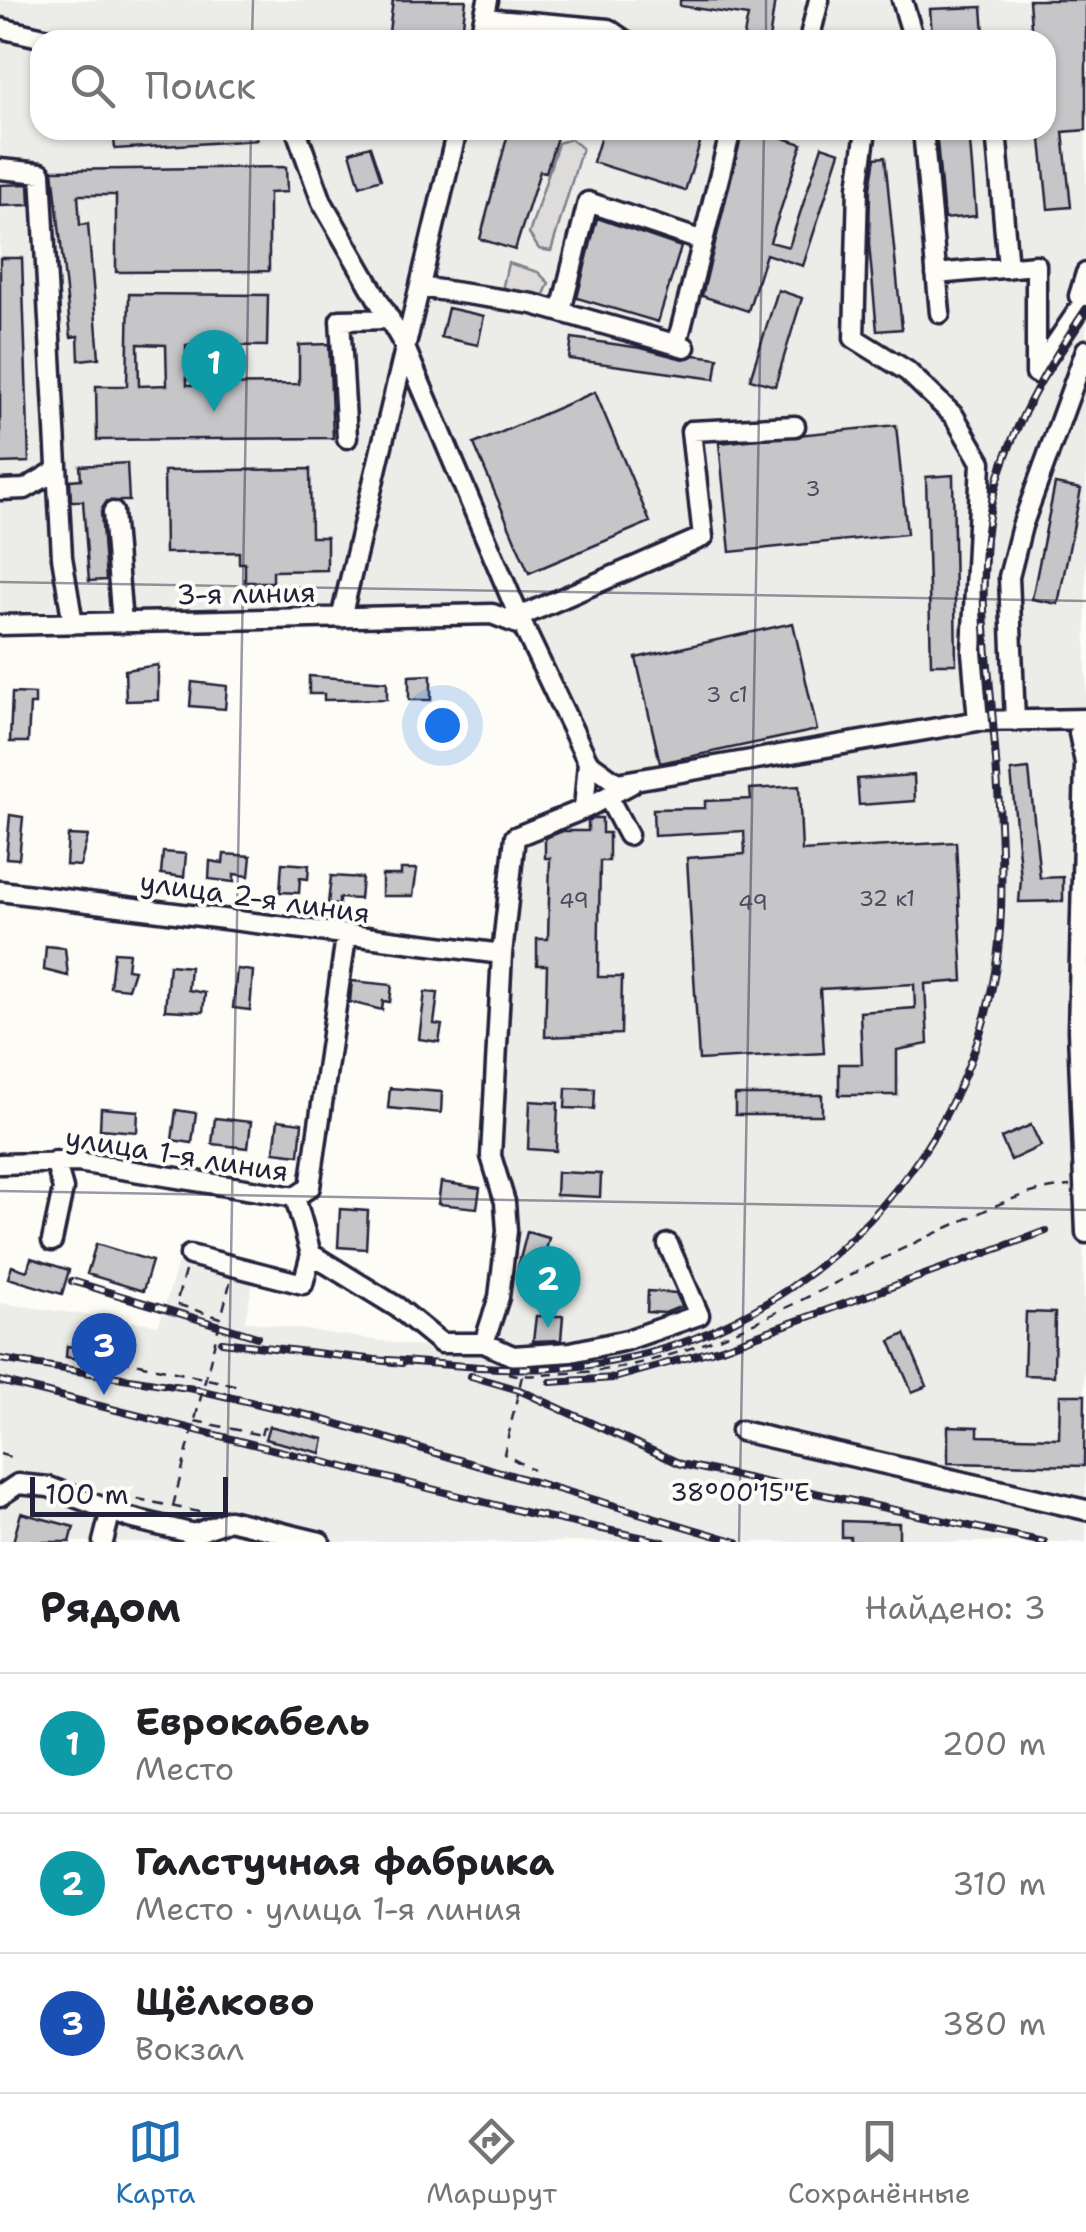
<!DOCTYPE html>
<html lang="ru">
<head>
<meta charset="utf-8">
<style>
  body { margin:0; font-family:"Shantell Sans",sans-serif; background:#f6f6f6; color:#202124 }
  .scale { position:absolute; left:30px; bottom:25px; width:198px; box-sizing:border-box; padding-left:10px; border:5px solid #22223b; border-top:0; font-size:28px; line-height:35px; white-space:nowrap; color:#22223b; -webkit-text-stroke:8px #fdfcf7; paint-order:stroke }
  .you { position:absolute; left:442px; top:725px; width:35px; height:35px; margin:-25px; border:8px solid #fff; border-radius:50%; background:#1a73e8; box-shadow:0 0 0 15px #1a73e833 }
  .badge { display:grid; place-items:center; width:65px; height:65px; border-radius:50%; background:#1f6fb2; color:#fff; font-size:32px; font-weight:700 }
  .pin { position:absolute; translate:-50% -82px; filter:drop-shadow(0 2px 5px #0008) }
  .pin::after { content:''; position:absolute; top:52px; width:35px; height:30px; background:inherit; clip-path:polygon(0 0,100% 0,50% 100%) }
  .list { margin:0; padding:0; list-style:none }
  h2 { display:flex; justify-content:space-between; align-items:center; height:130px; margin:0; padding:0 40px; font-size:42px }
  h2 small { font-size:32px; font-weight:400; color:#757577 }
  .list li { display:grid; grid-template-columns:65px 1fr auto; gap:30px; align-items:center; box-sizing:border-box; height:140px; padding:0 40px; border-top:2px solid #e0e0e0 }
  .list b { display:block; font-size:38px; white-space:nowrap }
  .list p { margin:0; font-size:32px; white-space:nowrap; color:#757577 }
  .list em { font-size:32px; font-style:normal; color:#757577 }
  .icon { flex:none; width:55px; height:55px; fill:none; stroke:currentColor; stroke-width:2; stroke-linecap:round; stroke-linejoin:round }
  .map { position:relative; flex:none; width:1086px; height:1542px; overflow:hidden }
  .search { position:absolute; background:#fff; box-shadow:0 2px 8px #0004; left:30px; right:30px; top:30px; height:110px; display:flex; align-items:center; gap:25px; box-sizing:border-box; padding:0 35px; border-radius:30px; color:#757577; font-size:38px }
  .sheet { height:550px; background:#fff }
  nav { display:flex; justify-content:space-around; align-items:center; box-sizing:border-box; height:140px; border-top:2px solid #e0e0e0; background:#fff; font-size:28px; color:#757577 }
  nav a { display:grid; justify-items:center; gap:5px }
  nav .on { color:#1f6fb2 }
  .map>svg:first-child { display:block }
  .built { fill:#ecece9; fill-rule:evenodd }
  .green { fill:#dddcdb; stroke:#807f8b; stroke-width:2.5 }
  .building { fill:#c6c6c8; stroke:#22223b; stroke-width:2.5; fill-rule:evenodd }
  .lines { fill:none; stroke-linecap:round; stroke-linejoin:round }
  .minor-casing { stroke:#22223b; stroke-width:25 }
  .path { stroke:#22223b; stroke-width:2.5; stroke-dasharray:10 8; stroke-linecap:butt }
  .minor { stroke:#fdfcf7; stroke-width:18 }
  .rail-casing { stroke:#22223b; stroke-width:8 }
  .rail { stroke:#fdfcf7; stroke-width:4; stroke-dasharray:11; stroke-linecap:butt }
  .path-bridge { stroke:#22223b; stroke-width:2.5; stroke-dasharray:10 8; stroke-linecap:butt }
  .ticks { fill:none; stroke:#22223b; stroke-width:2.5; stroke-opacity:0.45 }
  .labels { text-anchor:middle; stroke-width:8; stroke-linejoin:round; paint-order:stroke }
  .number-label { font-size:22px; fill:#4b4b5e }
  .street-label { font-size:28px; fill:#22223b; stroke:#fdfcf7 }
  .ticks-label { font-size:25px; text-anchor:middle; fill:#22223b; stroke:#fdfcf7; stroke-width:8; stroke-linejoin:round; paint-order:stroke }
</style>
</head>
<body>
<div class="map">
<svg width="1086" height="1542" viewBox="0 0 1086 1542">
  <rect width="100%" height="100%" fill="#fdfcf7"/>
  <filter id="ink" filterUnits="userSpaceOnUse"><feTurbulence type="fractalNoise" baseFrequency=".01" numOctaves="2"/><feDisplacementMap in="SourceGraphic" scale="20" xChannelSelector="R" yChannelSelector="G"/><feConvolveMatrix kernelMatrix="1 2 1 2 8 2 1 2 1" color-interpolation-filters="sRGB"/></filter>
  <g filter="url(#ink)">
    <path class="built" d="M0,0H1086V350L1072,391L1086,395V719L1069,725L1079,733L1086,1542H242L251,1519L218,1511L210,1542H0V1303L159,1325L183,1246L190,1255L255,1273L245,1321L505,1359L484,1343L507,1231L491,1156L515,837L584,809L588,762L508,618L0,625ZM40,40H1046V130H40Z"/>
    <path class="green" d="M571,139L582,148L551,251L539,249L529,234L558,143Z
      M508,263L538,272L549,283L542,299L521,300L503,286Z"/>
    <path class="building" d="M393,0H466L461,40H388Z
      M680,0H775L769,40H743L748,16L680,6Z
      M1029,0H1086V130L1063,132L1071,207L1048,209L1040,130H1046V40H1032Z
      M982,7L984,34L932,36L930,9Z
      M113,130H256L257,140L115,149Z
      M509,130H536L557,137L546,172L540,171L515,250L480,239Z
      M603,130H704L685,191L593,162Z
      M743,130H759L802,144L770,242L789,247L822,146L840,152L803,266L766,254L748,311L702,296Z
      M936,130H969L976,216L944,219Z
      M370,146L381,179L360,186L350,152Z
      M885,157L902,329L877,331L869,244L870,188L875,158Z
      M286,167L287,192L269,193V271L116,272V195H78L80,225L88,224L99,358L79,360L78,336L71,337L53,170Z
      M29,184L30,205L0,206V185Z
      M597,218L681,247L658,322L577,298Z
      M0,258H22L29,462L0,463Z
      M778,290L802,298L775,386L750,379Z
      M129,294L268,295L267,346L186,345L187,385L299,384V345L329,344L333,438L97,440L96,386H127ZM138,344L166,345L167,385L139,386Z
      M448,308L484,316L478,345L441,337Z
      M572,338L641,348L683,359L695,355L718,358L715,379L569,359Z
      M595,392L650,522L529,573L474,444Z
      M896,425L907,534L730,552L719,443Z
      M127,463L129,501H107L101,512L106,580L89,581L83,501H71L70,480L81,479L80,466Z
      M310,469L311,537H327V570L273,571V582H245V563H239V552L165,553L164,471Z
      M953,475L956,664H931L926,477Z
      M1055,484L1081,489L1058,604L1032,599Z
      M793,623L817,730L660,763L636,658Z
      M158,665V700L126,701L125,670Z
      M431,675V700H409V676Z
      M309,676L387,682V699L324,700V694H309Z
      M192,682L227,686L225,709L190,706Z
      M12,693L35,694V704H30L28,742H10Z
      M1029,769L1040,878L1063,877V901L1019,902L1021,879L1011,771Z
      M914,775L915,801L859,805L857,779Z
      M799,786L802,851L956,842L963,981L925,984L928,1044L897,1050V1095H839V1064H862L860,1012L915,1008L914,984L820,989L824,1053L699,1060L687,858L745,854L744,831L654,836L653,809L705,808V801L751,799L750,789Z
      M10,815L23,817L19,859L6,858Z
      M594,818H602V833H609V861H600L598,977H622L621,1034L545,1037L547,965H537V939H548L550,858H545V838L563,831H588V821Z
      M68,835L88,836L80,866L66,865Z
      M163,852L186,854L184,877L161,874Z
      M224,854L251,856L249,876L234,874V882L209,879L210,861L223,863Z
      M282,863L309,865L308,879L300,878L299,893L280,892Z
      M401,869H417L413,896H382V875H401Z
      M331,876L362,878L360,899L339,898V905L328,904Z
      M46,946L65,948L68,976L44,970Z
      M114,952L129,953L127,969L134,970L128,989L110,987Z
      M169,965L190,967L188,990L205,993L203,1012L165,1010Z
      M237,969L253,971L250,1010L233,1008Z
      M352,981L392,985L390,1002L383,1001L382,1010L350,1002Z
      M425,992L438,993L434,1024L442,1025L439,1042L419,1039Z
      M390,1088L442,1092L441,1113L388,1108Z
      M566,1088L595,1089L594,1109L565,1108Z
      M735,1095H822V1115H735Z
      M530,1101L558,1103L556,1151L528,1149Z
      M101,1108L138,1111L137,1132L100,1129Z
      M176,1110L196,1113L192,1143L172,1140Z
      M215,1118L251,1122L248,1148L212,1144Z
      M278,1120L302,1123L299,1155L274,1152Z
      M1031,1125L1041,1146L1011,1160L1001,1138Z
      M557,1172L601,1174L600,1197L556,1195Z
      M441,1182L480,1188L477,1208L438,1204Z
      M340,1209L368,1211L366,1249L338,1247Z
      M527,1232L549,1238L543,1263L537,1261L533,1271L518,1267Z
      M96,1244L152,1261L143,1291L87,1274Z
      M31,1258L69,1270L62,1294L8,1278L12,1266L27,1271Z
      M648,1291L676,1293L682,1306L665,1313L647,1312Z
      M1026,1312L1055,1313L1054,1376L1024,1375Z
      M536,1316H563L561,1340L533,1341Z
      M905,1334L927,1386L912,1392L890,1341Z
      M67,1346L122,1355L120,1366L66,1357Z
      M1060,1395H1085L1084,1466L948,1463V1426L978,1427V1436L1059,1438Z
      M269,1426L324,1439L321,1453L265,1439Z
      M21,1513L74,1527L70,1542H13Z
      M842,1521L899,1523V1542H850V1537H842Z"/>
    <g class="lines">
      <g class="minor-casing">
        <path id="minor" d="M902,0L914,40
          M484,18L608,29L624,40
          M0,28L53,40
          M811,32L819,0
          M479,40L488,0
          M296,130L322,202L403,343L523,626
          M866,130L858,187L854,338L907,371L954,416L981,462L972,652L978,721
          M923,130L940,313
          M996,130L1008,268
          M0,169L41,173L62,557L73,624
          M936,274L1036,265V373
          M420,287L533,304L685,347
          M1086,304L1079,296L1086,273
          M561,311L588,202L703,241
          M677,344L731,130
          M1036,373L1086,299
          M347,438L340,320L390,319
          M0,490L25,489L57,470
          M113,512L122,623
          M519,617L703,537L691,431L795,426
          M341,618L457,130
          M0,625L492,614L523,626L588,762L617,783L978,721L1086,719
          M1015,721L1009,577L1022,526L1086,350
          M1079,733L1085,763L1078,1030L1086,1233
          M608,797L628,835
          M584,809L588,762
          M0,891L502,954
          M0,1164L78,1162L295,1197
          M295,1197L311,1254L397,1307L441,1343H484L513,1356L571,1352L627,1340L699,1315L668,1244
          M295,1197L310,1187L346,937
          M52,1241L63,1189L55,1161
          M190,1255L303,1284L311,1254
          M484,1343L499,1297L507,1231L505,1202L491,1156L502,954L515,837L584,809L631,784
          M741,1431L1086,1510
          M0,1496L18,1484L49,1487L130,1518L194,1534L192,1542
          M194,1534L229,1520L320,1542
          M103,1542L111,1510"/>
      </g>
      <path class="path" d="M185,1271L176,1304L221,1318L230,1283
        M120,1360L239,1386
        M120,1363L125,1361L121,1358
        M508,1373C524,1378 549,1374 567,1373C705,1368 826,1281 949,1227C989,1209 1025,1189 1070,1186
        M522,1376L504,1454L533,1470
        M195,1421L266,1436
        M261,1435L263,1428L268,1429
        M0,1454L10,1457L9,1462
        M119,1495L204,1513"/>
      <use href="#minor" class="minor"/>
      <g class="rail-casing">
        <path id="rail" d="M72,1281L257,1337
          M222,1342L402,1363
          M0,1359L194,1389L311,1416L737,1542
          M388,1360C448,1364 509,1372 569,1367C802,1349 994,1144 1001,911C1003,848 998,785 993,722C987,648 975,571 993,497C1010,429 1047,367 1086,309
          M471,1376L519,1390L681,1464L1044,1542
          M0,1381L528,1513L663,1542
          M551,1382L614,1378L722,1348L1046,1231"/>
      </g>
      <use href="#rail" class="rail"/>
      <path class="path-bridge" d="M173,1506L221,1318"/>
    </g>
  </g>
  <path class="ticks" d="M252,40L253,0M766,40V0M0,582L1086,601M0,1191L1086,1210M226,1542L251,130M739,1542L764,130"/>
  <g class="labels">
    <g class="number-label">
      <text x="813" y="496">3</text>
      <text x="727" y="702">3 с1</text>
      <text x="887" y="906">32 к1</text>
      <text x="574" y="908">49</text>
      <text x="753" y="910">49</text>
    </g>
    <g class="street-label">
      <text transform="translate(246 593) rotate(-1)" y="10">3-я линия</text>
      <text transform="translate(255 897) rotate(8)" y="10">улица 2-я линия</text>
      <text transform="translate(177 1154) rotate(9)" y="10">улица 1-я линия</text>
    </g>
  </g>
  <g class="ticks-label">
    <text x="740" y="1501">38°00'15"E</text>
  </g>
</svg>
<div class="scale">100 m</div>
<div class="you"></div>
<div class="pin badge" style="left:214px;top:412px;background:#0f9aa8">1</div>
<div class="pin badge" style="left:548px;top:1328px;background:#0f9aa8">2</div>
<div class="pin badge" style="left:104px;top:1395px;background:#1a4fb4">3</div>
<div class="search"><svg class="icon" aria-label="search" viewBox="0 0 24 24"><circle cx="10" cy="10" r="6"/><path d="M15 15l6 6"/></svg>Поиск</div>
</div>
<section class="sheet">
<h2>Рядом<small>Найдено: 3</small></h2>
<ul class="list">
<li><span class="badge" style="background:#0f9aa8">1</span><div><b>Еврокабель</b><p>Место</p></div><em>200 m</em></li>
<li><span class="badge" style="background:#0f9aa8">2</span><div><b>Галстучная фабрика</b><p>Место · улица 1-я линия</p></div><em>310 m</em></li>
<li><span class="badge" style="background:#1a4fb4">3</span><div><b>Щёлково</b><p>Вокзал</p></div><em>380 m</em></li>
</ul>
</section>
<nav>
<a class="on"><svg class="icon" aria-label="map" viewBox="0 0 24 24"><path d="M3 6l6-2 6 2 6-2v14l-6 2-6-2-6 2zM9 4v14M15 6v14"/></svg>Карта</a>
<a><svg class="icon" aria-label="directions" viewBox="0 0 24 24"><path d="M12 3l9 9-9 9-9-9zM9 14v-3h6M13 9l2 2-2 2"/></svg>Маршрут</a>
<a><svg class="icon" aria-label="saved" viewBox="0 0 24 24"><path d="M7 4h10v16l-5-4-5 4z"/></svg>Сохранённые</a>
</nav>
</body>
</html>
